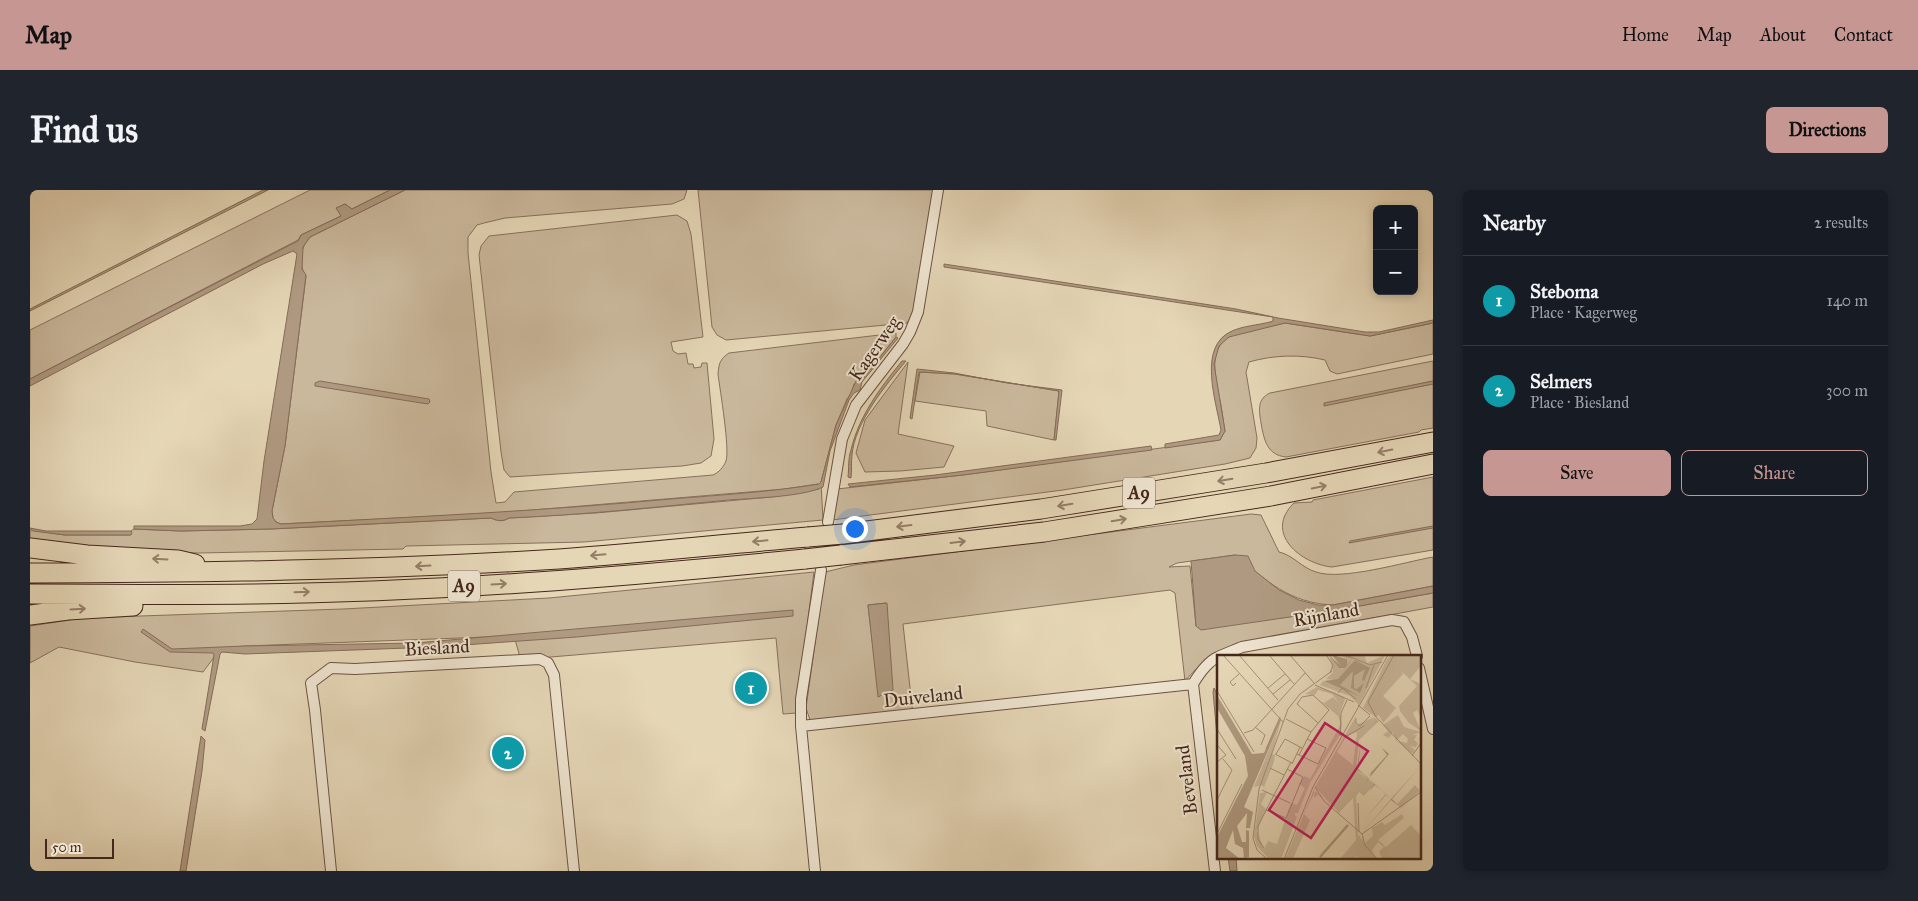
<!DOCTYPE html>
<html lang="en">
<head>
<meta charset="utf-8">
<style>
  body { margin:0; font-family:"IM FELL Great Primer",serif; background:#20242c; color:#f1f3f6 }
  .controls { position:absolute; right:15px; top:15px; display:grid; overflow:hidden; border-radius:8px; box-shadow:0 2px 8px #0003 }
  .controls button { width:45px; height:45px; display:grid; place-items:center; padding:0; border:0; border-bottom:1px solid #363941; background:#171b24; color:#f1f3f6; font:25px sans-serif }
  .scale { position:absolute; left:15px; bottom:12px; width:69px; box-sizing:border-box; padding-left:5px; border:2px solid #45271b; border-top:0; font-size:14px; line-height:18px; white-space:nowrap; color:#45271b; -webkit-text-stroke:4px #eee4d0; paint-order:stroke }
  .you { position:absolute; left:824px; top:338px; width:18px; height:18px; margin:-12px; border:4px solid #fff; border-radius:50%; background:#1a73e8; box-shadow:0 0 0 8px #1a73e833 }
  .badge { display:grid; place-items:center; width:32px; height:32px; border-radius:50%; background:#c59692; color:#fff; font-size:16px; font-weight:700 }
  .pin { position:absolute; translate:-50% -50%; border:2px solid #fff; box-shadow:0 1px 5px #0006 }
  .list { margin:0; padding:0; list-style:none }
  h2 { display:flex; justify-content:space-between; align-items:center; height:65px; margin:0; padding:0 20px; font-size:21px }
  h2 small { font-size:16px; font-weight:400; color:#9ea1a6 }
  .list li { display:grid; grid-template-columns:32px 1fr auto; gap:15px; align-items:center; box-sizing:border-box; height:90px; padding:0 20px; border-top:1px solid #363941 }
  .list b { display:block; font-size:19px; white-space:nowrap }
  .list p { margin:0; font-size:16px; white-space:nowrap; color:#9ea1a6 }
  .list em { font-size:16px; font-style:normal; color:#9ea1a6 }
  .actions { display:flex; gap:10px; padding:15px 20px }
  .actions a { flex:1; padding:11px 0; border:1px solid #c59692; border-radius:8px; text-align:center; font-size:18px; color:#c59692 }
  .actions .main { background:#c59692; color:#111 }
  .map { position:relative; flex:none; width:1403px; height:681px; overflow:hidden; border-radius:8px }
  header { display:flex; align-items:center; gap:30px; box-sizing:border-box; height:70px; padding:0 25px; background:#c59692; color:#111 }
  header strong { font-size:24px }
  nav { display:flex; gap:28px; margin-inline-start:auto; font-size:18px }
  .intro { display:flex; align-items:center; justify-content:space-between; box-sizing:border-box; height:120px; padding:0 30px }
  h1 { margin:0; font-size:35px }
  .button { padding:12px 22px; border-radius:8px; background:#c59692; color:#111; font-size:18px; font-weight:700 }
  main { display:flex; gap:30px; padding:0 30px }
  aside { flex:1; background:#171b24; border-radius:8px; box-shadow:0 2px 8px #0003 }
  .map>svg:first-child { display:block }
  .green { fill:#cab89c; stroke:#88705c; fill-rule:evenodd }
  .water { fill:#af9a81; stroke:#856c58 }
  .lines { fill:none; stroke-linecap:round; stroke-linejoin:round }
  .minor-casing { stroke:#6d5342; stroke-width:12 }
  .motorway-casing { stroke:#45271b; stroke-width:21 }
  .minor { stroke:#eee4d0; stroke-width:10 }
  .motorway { stroke:#e5d6b6; stroke-width:19 }
  .motorway-bridge-casing { stroke:#45271b; stroke-width:21; stroke-linecap:butt }
  .motorway-bridge { stroke:#e5d6b6; stroke-width:19 }
  .oneway { stroke:#957e68 }
  .labels { text-anchor:middle; stroke-width:4; stroke-linejoin:round; paint-order:stroke }
  .shield { fill:#eee4d0; stroke:#786051; stroke-width:1 }
  .shield-label { font-size:18px; font-weight:bold; fill:#45271b }
  .street-label { font-size:19px; fill:#45271b; stroke:#eee4d0 }
  .inset-river { fill:none; stroke:#af9a81; stroke-width:2.5 }
  .inset-road { fill:none; stroke:#a59078; stroke-width:1 }
  .view { fill:#c2185b; fill-opacity:0.15; stroke:#c2185b; stroke-width:2.5 }
  .inset-edge { fill:none; stroke:#45271b; stroke-width:2.5 }
</style>
</head>
<body>
<header>
<strong>Map</strong>
<nav><a>Home</a><a>Map</a><a>About</a><a>Contact</a></nav>
</header>
<div class="intro"><h1>Find us</h1><a class="button">Directions</a></div>
<main>
<div class="map">
<svg width="1403" height="681" viewBox="0 0 1403 681">
  <rect width="100%" height="100%" fill="#e5d6b6"/>
  <filter id="stains"><feTurbulence type="fractalNoise" baseFrequency=".004" numOctaves="4"/><feColorMatrix values="0 0 0 0 .2 0 0 0 0 .09 0 0 0 0 .02 0 0 0 .5 -.17"/></filter>
  <radialGradient id="worn" r=".72"><stop offset=".6" stop-color="#630" stop-opacity="0"/><stop offset="1" stop-color="#630" stop-opacity=".3"/></radialGradient>
  <path class="green" d="M280,0H360L322,19L315,14L307,18L311,26L271,45L268,50L0,189V140Z
    M375,0H657L654,9L642,14L475,28L454,33L447,35L438,47V63L461,282L466,313L475,312L484,302L683,285C689,282 693,278 696,271C700,259 690,200 688,184C689,173 690,169 699,163L866,143V147L831,191L824,194L822,202L817,209L806,235L791,292L793,330L554,352L376,356L373,359L168,363L86,361L0,352V340L35,345H100L101,341L104,339L151,341L241,339L461,328C468,331 473,332 479,328L566,323L741,307L789,299L788,294L755,299L467,323L251,334L246,332L243,328L242,321L255,256L276,86C268,75 270,57 280,47Z
    M668,0H904L893,75L883,123L877,133L696,150L687,145L682,137Z
    M647,25L657,31L661,44L673,147L641,152L643,161L648,164L656,163L658,174H663L664,178L671,177L672,173H677L684,249L681,266L671,273L652,276L480,287L474,280L471,262L449,65L451,56L459,46Z
    M1255,133L1340,146L1403,133V164L1307,184L1300,181L1295,170C1270,164 1243,165 1219,172L1216,182L1227,248L1226,258L1220,268L1195,274L1033,300L802,330L807,299L933,285L1190,250L1195,241C1193,230 1192,218 1189,206C1185,183 1177,155 1205,144Z
    M1403,171V191L1294,214L1403,194V238L1391,240L1389,242L1256,267C1237,265 1234,250 1231,233C1229,220 1227,209 1240,203Z
    M878,172L868,244L924,256L914,277L870,281L835,282L826,263L835,230Z
    M890,182L925,184L1029,201L1024,250L957,236L956,221L885,211Z
    M1403,287V360L1302,377C1271,374 1233,343 1264,313L1282,312L1283,310Z
    M1221,324L1231,325L1249,362C1263,365 1272,378 1286,382C1311,391 1375,372 1403,367V396L1303,415C1259,413 1237,391 1205,365L1147,373L1139,377L1160,376L1166,436L1301,421L1403,403V417L1207,453C1187,462 1169,474 1155,491L1145,403L1140,400L873,434L883,525L780,530L776,518L795,382L824,375ZM856,413L849,507L838,415Z
    M784,382L766,523L753,524L746,448L509,468L490,467L484,446L215,456L191,458L173,482L105,472L29,457L0,473V436L53,428L313,419L519,408Z"/>
  <path class="water" d="M233,0H238L0,121V119Z
    M360,0H375L280,47L273,57L272,79L276,85L255,256L242,321L243,328L246,332L251,334C382,327 512,321 641,309C691,305 740,302 789,294L791,292L806,235L826,191H831L866,147L868,148L832,192L830,200L824,203L819,210L800,261L793,297C772,307 724,308 699,310C626,317 553,325 479,328C472,332 468,331 461,328L241,339L151,341L104,339V336H210L222,334L227,329L234,271L267,64L263,61L233,74L0,196V189L268,51L271,45L311,26L306,18L315,14L322,19Z
    M914,74L1206,119L1248,128L1335,142H1349L1403,130V133L1340,146L1255,133L1199,147L1189,156L1184,174L1195,241L1190,250L1135,258V254L1189,245L1191,240C1186,211 1167,156 1202,141C1213,136 1228,135 1240,132L1243,131V127L914,77Z
    M872,171H876C855,196 825,232 822,265C821,273 822,280 821,288L818,287C819,278 818,268 821,260C829,226 850,198 872,171Z
    M887,179L924,183L977,193L1032,200L1026,250H1024L1029,201L925,184L889,182L882,229L880,228Z
    M290,191L399,209L400,212L398,214L385,212L285,196V193Z
    M1403,191V194L1294,216V213Z
    M1121,256L1122,260L933,285L820,297L818,294L905,285Z
    M1403,336V338L1319,353L1320,351Z
    M0,338L16,341H101L102,343L101,345H35L3,341Z
    M1205,365L1218,366L1225,381L1249,400L1269,410L1288,415H1303L1403,396V403L1301,421L1171,440L1166,436L1161,371Z
    M857,413L863,500L848,507L838,415Z
    M763,420V426L547,447L405,457L215,464L192,462L190,464L175,541L172,539L184,465L183,463L140,462L111,442L113,439L142,459L215,456L385,453Z
    M1184,498L1188,506V557L1183,502Z
    M171,546L175,550L172,581L156,681H150Z
    M1198,667H1206L1207,681H1200Z"/>
  <g class="lines">
    <g class="minor-casing">
      <path id="minor" d="M798,332L812,249L826,215L873,154L880,142L888,122L908,0
        M1190,466L1212,457L1362,430L1374,432L1382,447L1387,466
        M1389,478L1403,539
        M1163,494L1185,681
        M1163,494C1169,484 1177,472 1188,467
        M771,536V509L791,380
        M301,681L285,520L281,493L301,478L325,479L510,469L518,473L524,485L544,681
        M785,681L771,536L1163,494"/>
    </g>
    <g class="motorway-casing">
      <path id="motorway" d="M813,344L1011,319L1236,283L1403,252
        M0,358L57,365L148,370L165,374
        M811,365L1014,342L1241,306L1403,274
        M0,383C176,383 353,380 529,369C612,363 695,354 778,347
        M0,404C74,404 148,405 222,404C407,402 592,387 775,369
        M0,425L38,420L103,416"/>
    </g>
    <use href="#minor" class="minor"/>
    <use href="#motorway" class="motorway"/>
    <g class="motorway-bridge-casing">
      <path id="motorway-bridge" d="M778,347L813,344
        M775,369L811,365"/>
    </g>
    <use href="#motorway-bridge" class="motorway-bridge"/>
  </g>
  <defs><path id="oneway-shaft" d="M-6 0H5M1.5-3L5.5 0L1.5 3" fill="none" stroke-width="1.6" stroke-linecap="round" stroke-linejoin="round" transform="scale(1.25)"/></defs>
  <g class="oneway">
    <use href="#oneway-shaft" transform="translate(1355 261) rotate(169)"/>
    <use href="#oneway-shaft" transform="translate(1195 290) rotate(171)"/>
    <use href="#oneway-shaft" transform="translate(1289 297) rotate(-11)"/>
    <use href="#oneway-shaft" transform="translate(1035 315) rotate(171)"/>
    <use href="#oneway-shaft" transform="translate(1089 330) rotate(-9)"/>
    <use href="#oneway-shaft" transform="translate(874 336) rotate(173)"/>
    <use href="#oneway-shaft" transform="translate(730 351) rotate(175)"/>
    <use href="#oneway-shaft" transform="translate(928 352) rotate(-7)"/>
    <use href="#oneway-shaft" transform="translate(568 365) rotate(175)"/>
    <use href="#oneway-shaft" transform="translate(130 369) rotate(-177)"/>
    <use href="#oneway-shaft" transform="translate(393 376) rotate(177)"/>
    <use href="#oneway-shaft" transform="translate(469 394) rotate(-3)"/>
    <use href="#oneway-shaft" transform="translate(272 402) rotate(-2)"/>
    <use href="#oneway-shaft" transform="translate(48 419) rotate(-3)"/>
  </g>
  <g class="labels">
    <g class="shield">
      <rect x="1093" y="287.5" width="32" height="31" rx="4"/>
      <rect x="418" y="380.5" width="32" height="31" rx="4"/>
    </g>
    <g class="shield-label">
      <text x="1109" y="309">A9</text>
      <text x="434" y="402">A9</text>
    </g>
    <g class="street-label">
      <text transform="translate(844 158) rotate(-55)" y="7">Kagerweg</text>
      <text transform="translate(1296 424) rotate(-10)" y="7">Rijnland</text>
      <text transform="translate(407 457) rotate(-3)" y="7">Biesland</text>
      <text transform="translate(893 506) rotate(-6)" y="7">Duiveland</text>
      <text transform="translate(1156 590) rotate(-97)" y="7">Beveland</text>
    </g>
  </g>
  <g transform="translate(1187 465)">
    <rect width="204" height="204" fill="#e5d6b6"/>
    <path d="M112,0L125,14L130,4L122,0H147L150,8L168,0L142,50L133,41L103,30L106,26L115,29L118,25L109,24L116,17ZM175,0H204V11L193,24L204,29V64L200,55L196,58L204,76L192,68L183,56L182,51L200,31L184,16L186,19L166,41L179,53L166,68L162,60L159,62L146,53L170,4ZM100,32L116,37L127,42L128,44L123,58L125,69L124,78L93,128L81,158L77,159L80,162L64,204H52L40,191L37,181L43,138L50,137L44,149L49,154L40,176L47,194L51,186L60,189L74,148L80,150L88,133L82,129L85,124L88,121L93,124L124,69L121,61L102,45L107,48L116,42L123,49L115,39L123,41L101,35L98,40L88,39ZM181,60L187,72L204,77L195,80H200L197,85L201,88L199,92L193,91L198,95L195,99L180,86L190,88L191,84L186,79L179,86L176,77L172,83L166,80L171,76L166,70ZM158,62L151,70L158,63L162,66L142,85L139,115L157,129L147,141L142,137L139,142L141,179L159,204H140V198L139,204H123L139,185L136,143L122,158L98,132L138,63L139,70ZM140,77L139,85L136,110L120,97L129,82ZM64,65L55,99L58,100L57,107L47,132L50,136L45,130L37,132ZM198,130L203,136L184,153L180,149ZM98,132L97,138L99,136L105,143L101,140L97,143V139L87,159L93,165L76,204H68ZM185,159L187,163L161,185L169,192L194,170L204,181V203L165,204L162,196L167,192L161,187L155,195L157,199L148,190L149,187L156,181L155,173L165,167L168,170Z" fill="#cab89c" fill-rule="evenodd"/>
    <path d="M112,0L123,10L115,0L130,4V10L136,4L129,2L127,0L136,4L121,21L110,23L121,21L128,13H122ZM138,5L153,13L147,26L145,25L148,14L137,21V33L140,34L147,28L143,38L134,33L136,16L123,30L144,42L107,26L121,24ZM0,40L35,99L47,98L63,63L64,65L27,152L36,157L33,173H29L30,158L20,171L25,187H29V175L32,176V202L27,203L26,193L18,189L16,175L9,193L23,204H0V182L31,121L28,101L0,53ZM144,85L141,114L150,122L170,100L165,93L172,99L153,122L154,118L150,122L174,144L204,111L175,144L184,153L174,145L145,178L174,144L169,140L145,167L169,139L158,130L152,136L157,129L152,124L148,128L151,124L146,119L139,127L146,119L140,115Z" fill="#af9a81"/>
    <path class="inset-river" d="M103,202L131,170"/>
    <path class="inset-road" d="M6,0L66,67M22,0L61,45M52,0L77,29M73,0L97,28M109,0L116,10L113,18M129,0L153,10L165,7M19,28L16,31L13,27L22,19M98,30L137,47M51,33L68,19M149,33L157,10M0,36L37,97M121,38L125,33L139,44M56,39L73,25M141,50L153,60M159,62L151,47L177,0M159,62L204,109M139,63V68L143,71L153,61M69,64L94,77M38,72L48,80L44,90M0,74L19,104M27,78L36,75L88,18M123,81L124,58L130,45M128,82L147,71M0,90L9,100L0,107M49,94L63,62M58,99L75,108M59,99L68,84L85,93M80,99L101,109L109,93L90,84M82,100L94,77L112,55L96,40L85,42L80,49L101,68M195,101L204,88M75,109L83,92M53,113L67,120M98,132L107,146L145,179L148,190L160,204M45,135L73,148M0,145L15,115L6,104M141,148L142,177M49,155L69,163L86,122L70,114M0,179L25,129M145,179L204,137M47,193L41,184V171L74,107M50,204L40,195L36,183L42,134L71,54L83,39L115,16M67,204L96,132L171,0"/>
    <path class="view" d="M108,68L151,96L94,183L52,155Z"/>
    <rect width="204" height="204" class="inset-edge"/>
  </g>
  <rect width="100%" height="100%" filter="url(#stains)"/>
  <rect width="100%" height="100%" fill="url(#worn)"/>
</svg>
<div class="controls">
<button>+</button>
<button>−</button>
</div>
<div class="scale">50 m</div>
<div class="you"></div>
<div class="pin badge" style="left:721px;top:498px;background:#0f9aa8">1</div>
<div class="pin badge" style="left:478px;top:563px;background:#0f9aa8">2</div>
</div>
<aside>
<h2>Nearby<small>2 results</small></h2>
<ul class="list">
<li><span class="badge" style="background:#0f9aa8">1</span><div><b>Steboma</b><p>Place · Kagerweg</p></div><em>140 m</em></li>
<li><span class="badge" style="background:#0f9aa8">2</span><div><b>Selmers</b><p>Place · Biesland</p></div><em>300 m</em></li>
</ul>
<div class="actions"><a class="main">Save</a><a>Share</a></div>
</aside>
</main>
</body>
</html>
